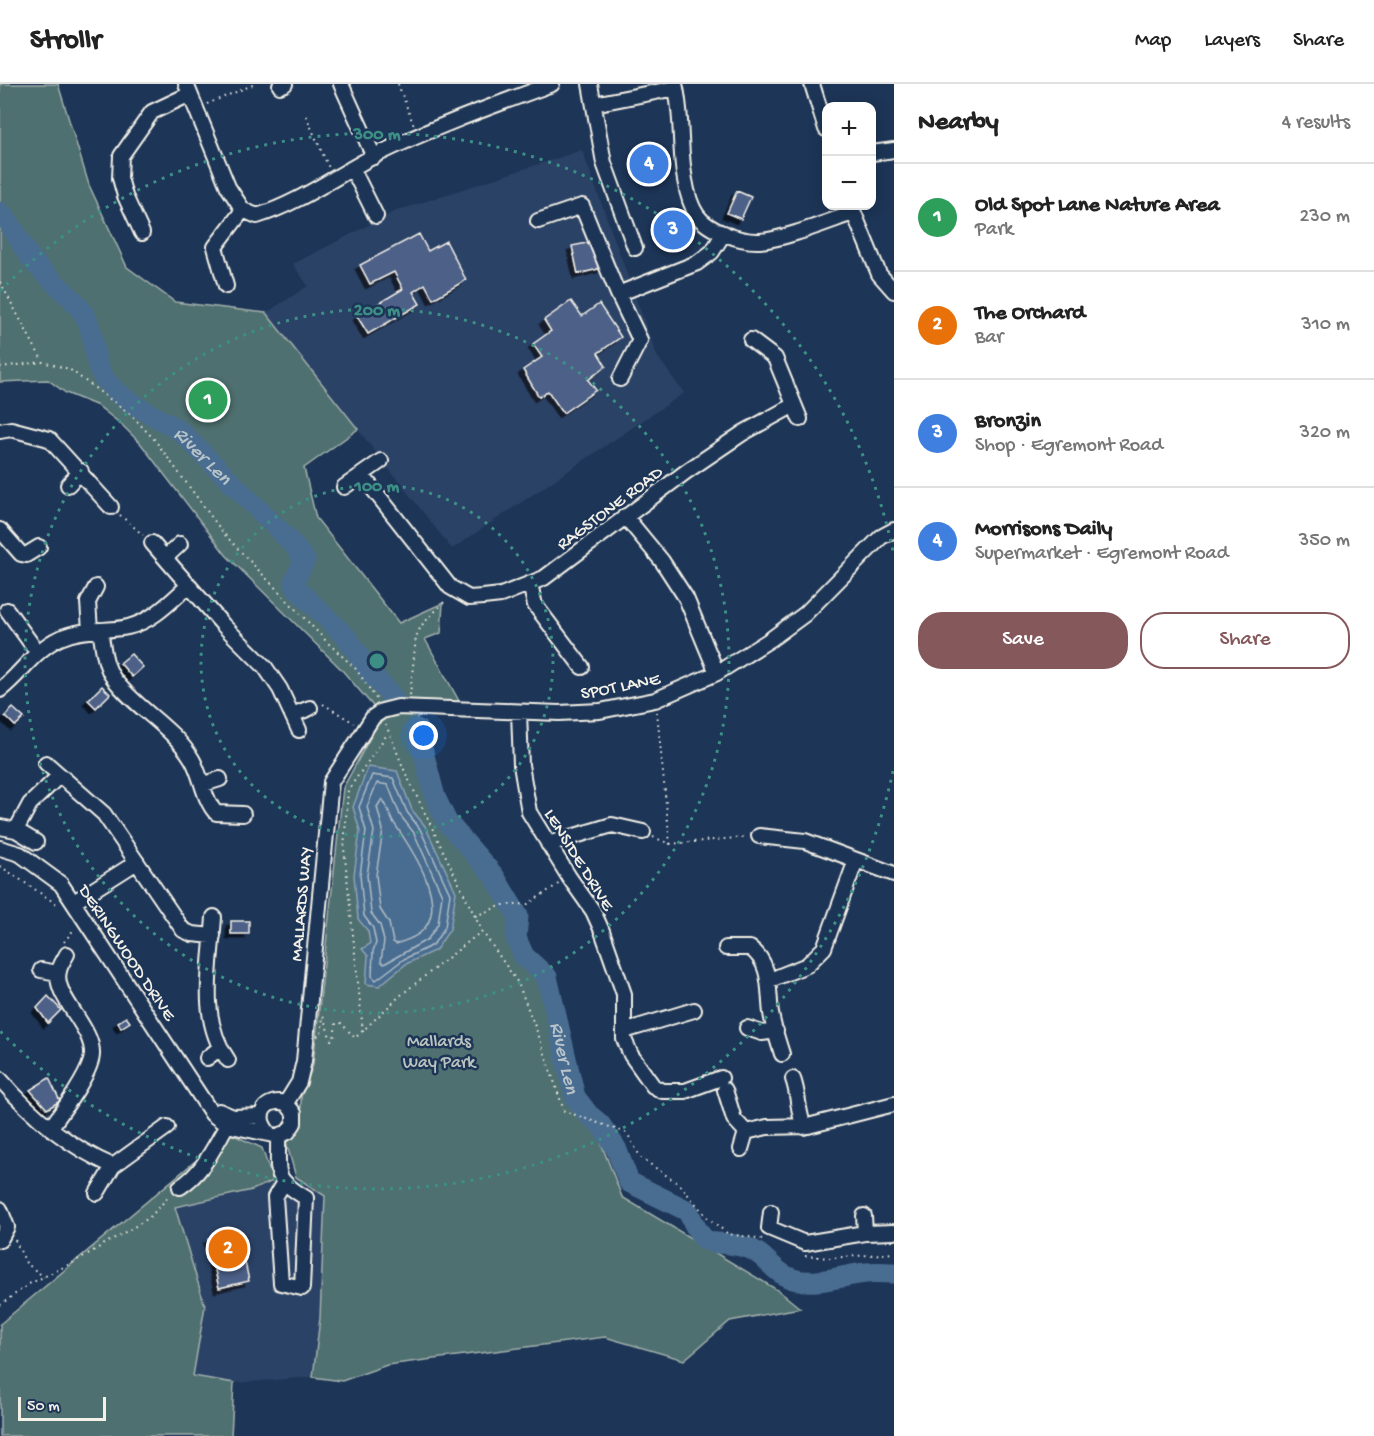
<!DOCTYPE html>
<html lang="en">
<head>
<meta charset="utf-8">
<style>
  body { margin:0; font-family:"Gochi Hand",sans-serif; background:#f2f2f2; color:#222 }
  .controls { position:absolute; right:18px; top:18px; display:grid; overflow:hidden; border-radius:12px; box-shadow:0 3px 15px #0003 }
  .controls button { width:54px; height:54px; display:grid; place-items:center; padding:0; border:0; border-bottom:2px solid #e0e0e0; background:#fff; color:#222; font:30px sans-serif }
  .scale { position:absolute; left:18px; bottom:15px; width:88px; box-sizing:border-box; padding-left:6px; border:3px solid #f4f1e8; border-top:0; font-size:16px; line-height:21px; white-space:nowrap; color:#f4f1e8; -webkit-text-stroke:4px #1d3557; paint-order:stroke }
  .you { position:absolute; left:424px; top:652px; width:21px; height:21px; margin:-15px; border:4px solid #fff; border-radius:50%; background:#1a73e8; box-shadow:0 0 0 9px #1a73e833 }
  .badge { display:grid; place-items:center; width:39px; height:39px; border-radius:50%; background:#85585c; color:#fff; font-size:20px; font-weight:700 }
  .pin { position:absolute; translate:-50% -50%; border:3px solid #fff; box-shadow:0 2px 6px #0006 }
  .list { margin:0; padding:0; list-style:none }
  h2 { display:flex; justify-content:space-between; align-items:center; height:78px; margin:0; padding:0 24px; font-size:26px }
  h2 small { font-size:20px; font-weight:400; color:#767676 }
  .list li { display:grid; grid-template-columns:39px 1fr auto; gap:18px; align-items:center; box-sizing:border-box; height:108px; padding:0 24px; border-top:2px solid #e0e0e0 }
  .list b { display:block; font-size:22px; white-space:nowrap }
  .list p { margin:0; font-size:20px; white-space:nowrap; color:#767676 }
  .list em { font-size:20px; font-style:normal; color:#767676 }
  .actions { display:flex; gap:12px; padding:18px 24px }
  .actions a { flex:1; padding:14px 0; border:2px solid #85585c; border-radius:24px; text-align:center; font-size:21px; color:#85585c }
  .actions .main { background:#85585c; color:#fff }
  .map { position:relative; flex:none; width:894px; height:1352px; overflow:hidden }
  header { display:flex; align-items:center; gap:36px; box-sizing:border-box; height:84px; padding:0 30px; background:#fff; border-bottom:2px solid #e0e0e0 }
  header strong { font-size:28px }
  nav { display:flex; gap:33px; margin-inline-start:auto; font-size:21px }
  main { display:flex }
  aside { flex:1; background:#fff }
  .map>svg:first-child { display:block }
  .built { fill:#2c4266 }
  .green { fill:#507070; stroke:#a2b0ac; stroke-width:1.5 }
  .water { fill:#4a6d90; stroke:#8ea2b3; stroke-width:1.5 }
  .lines { fill:none; stroke-linecap:round; stroke-linejoin:round }
  .shore { stroke:#b0bcc5; stroke-width:1.5 }
  .river { stroke:#4a6d90; stroke-width:21 }
  .building { fill:#4e6188; stroke:#f4f1e8; stroke-width:1.5; filter:url(#shadow) }
  .minor-casing { stroke:#f4f1e8; stroke-width:18 }
  .path { stroke:#f4f1e8; stroke-width:2; stroke-dasharray:1.5 4.5; stroke-linecap:butt }
  .minor { stroke:#1d3557; stroke-width:14 }
  .ring { fill:none; stroke:#3d8f86; stroke-width:3; stroke-dasharray:3 6 }
  .labels { text-anchor:middle; stroke-width:5; stroke-linejoin:round; paint-order:stroke }
  .street-label { font-size:18px; fill:#f4f1e8; stroke:#1d3557 }
  .park-label { font-size:18px; fill:#bbc4be; stroke:#1d3557 }
  .water-label { font-size:20px; font-style:italic; fill:#b8c3c9; stroke:#1d3557 }
  .centre { fill:#3d8f86; stroke:#1d3557; stroke-width:3 }
  .ring-label { font-size:18px; text-anchor:middle; font-weight:bold; fill:#3d8f86; stroke:#1d3557; stroke-width:5; stroke-linejoin:round; paint-order:stroke }
</style>
</head>
<body>
<header>
<strong>Strollr</strong>
<nav><a>Map</a><a>Layers</a><a>Share</a></nav>
</header>
<main>
<div class="map">
<svg width="894" height="1352" viewBox="0 0 894 1352">
  <defs>
    <filter id="shadow"><feDropShadow dx="-4.5" dy="4.5" stdDeviation="0" flood-color="#0009"/></filter>
  </defs>
  <rect width="100%" height="100%" fill="#1d3557"/>
  <filter id="ink" filterUnits="userSpaceOnUse"><feTurbulence type="fractalNoise" baseFrequency=".0167" numOctaves="2"/><feDisplacementMap in="SourceGraphic" scale="12" xChannelSelector="R" yChannelSelector="G"/><feConvolveMatrix kernelMatrix="1 2 1 2 8 2 1 2 1" color-interpolation-filters="sRGB"/></filter>
  <g filter="url(#ink)">
    <path class="built" d="M582,66L657,272L684,309L452,465L266,229L308,202L293,180L396,127Z
      M296,1093L325,1112L320,1234L313,1293L234,1299L193,1292L205,1222L174,1123Z"/>
    <path class="green" d="M0,0H58L89,101L127,183L175,218L266,229L358,345L304,384L316,434L399,539L443,519L441,549L425,555L464,626L414,628L422,644L445,724L521,822L518,842L520,856L548,892L574,1005L581,1020L601,1038L596,1046L622,1113L779,1207L800,1224L730,1237L684,1276L605,1253L387,1281L342,1297L313,1293L320,1234L325,1112L296,1093L286,1058L301,1038V1013L313,981L343,704L377,641L393,629H379L341,585L226,471L141,360L122,341L98,322L66,309L48,296L0,298Z
      M229,1049L262,1064L273,1097L252,1106L175,1123L205,1222L193,1292L234,1299L231,1352H0V1240Z"/>
    <path class="water" d="M368,683L397,687L412,726L425,742L456,808L450,845L436,866L406,880L379,902L366,900L368,872L362,865L370,860L368,847L358,835L354,791L360,747L353,723Z"/>
    <g class="lines">
      <path class="shore" d="M372,691L393,694L407,728L420,745L450,810L445,843L433,861L404,875L376,896L372,892L373,867L376,859L373,844L364,832L360,791L366,747L359,723Z
        M377,699L388,701L400,731L414,749L442,811L438,840L428,855L384,880L381,877L384,857L380,841L371,829L367,791L374,747L367,723Z
        M382,715C388,721 389,732 394,739C411,764 451,821 421,848C415,854 404,857 396,860L393,858L389,839L380,825L376,791L383,746L377,723Z"/>
      <g class="river">
        <path id="s1" d="M0,128C15,142 20,162 33,177C50,198 73,210 86,234C97,255 91,280 107,298C128,322 157,331 182,349L289,456L305,476L294,497L297,505L347,554L370,588L394,615"/>
        <path id="s2" d="M417,645L435,713L447,738L494,792L518,832L516,854L524,872L547,893L575,1013L588,1030L600,1040L616,1064L629,1098L688,1127C708,1173 709,1152 748,1164C766,1170 774,1190 793,1195C816,1202 843,1191 866,1189C875,1188 885,1189 894,1189"/>
      </g>
    </g>
    <path class="building" d="M737,107L751,113L741,135L727,129Z
      M419,150L428,167L446,157L466,196L433,215L425,200L413,208L420,220L368,250L357,232L403,205L394,188L370,200L360,181Z
      M597,157L602,184L578,190L572,162Z
      M571,217L582,232L599,220L621,253L598,269L606,282L588,296L596,306L563,329L548,307L539,313L523,286L542,273L533,260L551,247L544,236Z
      M131,570L143,583L132,593L120,579Z
      M102,602L110,610L96,624L88,616Z
      M13,624L24,634L15,642L5,632Z
      M231,837H249V850H231Z
      M48,912L61,926L48,939L37,924Z
      M126,933L130,938L121,944L118,938Z
      M49,994L60,1017L47,1025L30,1006Z
      M239,1149L249,1197L219,1204L208,1155Z"/>
    <g class="lines">
      <g class="minor-casing">
        <path id="minor" d="M186,0L228,103L243,126L257,132C297,120 336,92 374,72C431,44 492,22 552,0
          M341,0L374,73
          M590,0L604,79L635,164
          M675,0C683,32 679,65 685,96C687,108 690,121 697,131C708,147 741,158 760,157C785,155 827,138 853,129
          M812,0L826,45
          M280,2L285,0
          M594,20L676,4
          M872,69L894,66
          M352,84L376,132
          M851,122L879,190L894,207
          M538,137L582,122L618,210L697,179L712,168L724,149
          M142,149L125,112L120,94L121,72L152,28L190,10
          M226,202L215,163L243,126
          M618,210L640,256L620,295
          M751,256L775,274L800,335
          M0,347L11,345L49,355L111,423
          M362,391L450,503L469,514L483,513L501,511L544,494L687,387L743,349L794,321
          M68,401L81,387
          M344,403L381,377
          M625,432L662,477L686,514L717,589
          M0,446L21,470L26,471L39,463
          M152,459L223,541L265,583L280,605L299,646
          M166,473L180,460
          M530,500L535,521L582,583
          M7,526L38,569
          M90,546L88,518L96,503
          M100,546C103,562 104,581 114,595C136,625 172,642 192,675C202,692 203,715 216,729L243,730
          M0,606C21,590 35,565 60,554C82,544 105,548 128,543C153,537 171,517 189,501
          M519,628L521,681L529,728L569,793L593,827L602,847L624,910V955L631,971L653,1002L662,1007H685L721,994
          M292,631L310,624
          M46,679L104,730L183,846L192,850L213,852
          M204,700L220,695
          M0,743L16,746L36,758
          M16,746L30,720L59,692
          M759,752L805,757L894,790
          M548,760L612,741L643,748
          M0,764L20,770L61,800L212,1030L227,1041L278,1052L288,1048L294,1039V1029L286,1019C265,1014 254,1031 268,1048
          M74,818L137,778
          M214,833C211,882 198,934 228,976
          M726,864H750C772,879 768,907 771,929C773,943 778,957 782,970
          M41,886L58,889
          M770,896L807,881L824,864L856,776
          M747,944L762,949L776,947
          M624,947L694,926
          M207,974L220,964
          M0,995C31,1031 69,1063 113,1082
          M793,995C799,1011 797,1025 804,1043
          M725,1006L734,1035L746,1048L741,1065
          M286,1019L299,998L304,977L331,698L373,633L382,627L398,623L559,629L600,627L655,616L717,589L771,555L805,530L881,453L894,446
          M219,1027L233,1033L261,1032
          M51,1043C62,1028 91,989 92,971C94,943 52,912 59,887C60,881 64,876 67,870
          M746,1048L767,1043L808,1042L894,1020
          M278,1052C279,1090 271,1093 306,1114L302,1204L281,1199L275,1113L283,1100
          M180,1103C203,1089 214,1063 227,1041
          M97,1109L113,1082L167,1043
          M0,1125L7,1143L0,1156
          M771,1128L769,1144L805,1159L865,1149L894,1148
          M864,1132L865,1149"/>
      </g>
      <path class="path" d="M398,0L414,42
        M207,20L255,0
        M306,32L329,84
        M0,198L43,278
        M0,283L43,278L69,285L130,330L154,355L224,450L328,559L356,585L377,616
        M120,431L143,451
        M410,611L416,553L421,542L447,515
        M323,620L354,639
        M653,753L670,760L657,628
        M670,760L747,753
        M0,782L58,821
        M475,832L503,821L528,820L560,799
        M482,847L518,899L541,958L564,1027L627,1049L641,1074L679,1100L708,1134L728,1150L763,1155
        M64,858L75,844
        M363,947L344,764L348,706L388,649
        M317,952L321,951L323,932L331,956L334,955L336,939H341L355,954L401,911L482,847L405,688L386,641
        M15,1156L26,1179L44,1193
        M805,1172L831,1174L894,1169
        M0,1221L29,1200L74,1178L149,1134L170,1111"/>
      <use href="#minor" class="minor"/>
    </g>
  </g>
  <g class="ring">
    <circle cx="377" cy="577" r="176"/>
    <circle cx="377" cy="577" r="352"/>
    <path d="M893 687A528 528 0 0 1 0 947M0 207A528 528 0 0 1 893 467"/>
  </g>
  <g class="labels">
    <g class="street-label">
      <text transform="translate(609 423) rotate(-37)" y="6">RAGSTONE ROAD</text>
      <text transform="translate(620 601) rotate(-11)" y="6">SPOT LANE</text>
      <text transform="translate(580 775) rotate(58)" y="6">LENSIDE DRIVE</text>
      <text transform="translate(300 820) rotate(-85)" y="6">MALLARDS WAY</text>
      <text transform="translate(128 868) rotate(56)" y="6">DERINGWOOD DRIVE</text>
    </g>
    <g class="park-label">
      <text x="439" y="962">Mallards<tspan x="439" dy="21">Way Park</tspan></text>
    </g>
    <g class="water-label">
      <text dy="7" stroke="none"><textPath href="#s1" startOffset="327">River Len</textPath></text>
      <text dy="7" stroke="none"><textPath href="#s2" startOffset="372">River Len</textPath></text>
    </g>
  </g>
  <circle cx="377" cy="577" r="9" class="centre"/>
  <g class="ring-label">
    <text x="377" y="55">300 m</text>
    <text x="377" y="231">200 m</text>
    <text x="377" y="407">100 m</text>
  </g>
</svg>
<div class="controls">
<button>+</button>
<button>−</button>
</div>
<div class="scale">50 m</div>
<div class="you"></div>
<div class="pin badge" style="left:208px;top:316px;background:#2e9e5b">1</div>
<div class="pin badge" style="left:228px;top:1165px;background:#e8710a">2</div>
<div class="pin badge" style="left:673px;top:146px;background:#3f7fe0">3</div>
<div class="pin badge" style="left:649px;top:80px;background:#3f7fe0">4</div>
</div>
<aside>
<h2>Nearby<small>4 results</small></h2>
<ul class="list">
<li><span class="badge" style="background:#2e9e5b">1</span><div><b>Old Spot Lane Nature Area</b><p>Park</p></div><em>230 m</em></li>
<li><span class="badge" style="background:#e8710a">2</span><div><b>The Orchard</b><p>Bar</p></div><em>310 m</em></li>
<li><span class="badge" style="background:#3f7fe0">3</span><div><b>Bronzin</b><p>Shop · Egremont Road</p></div><em>320 m</em></li>
<li><span class="badge" style="background:#3f7fe0">4</span><div><b>Morrisons Daily</b><p>Supermarket · Egremont Road</p></div><em>350 m</em></li>
</ul>
<div class="actions"><a class="main">Save</a><a>Share</a></div>
</aside>
</main>
</body>
</html>
